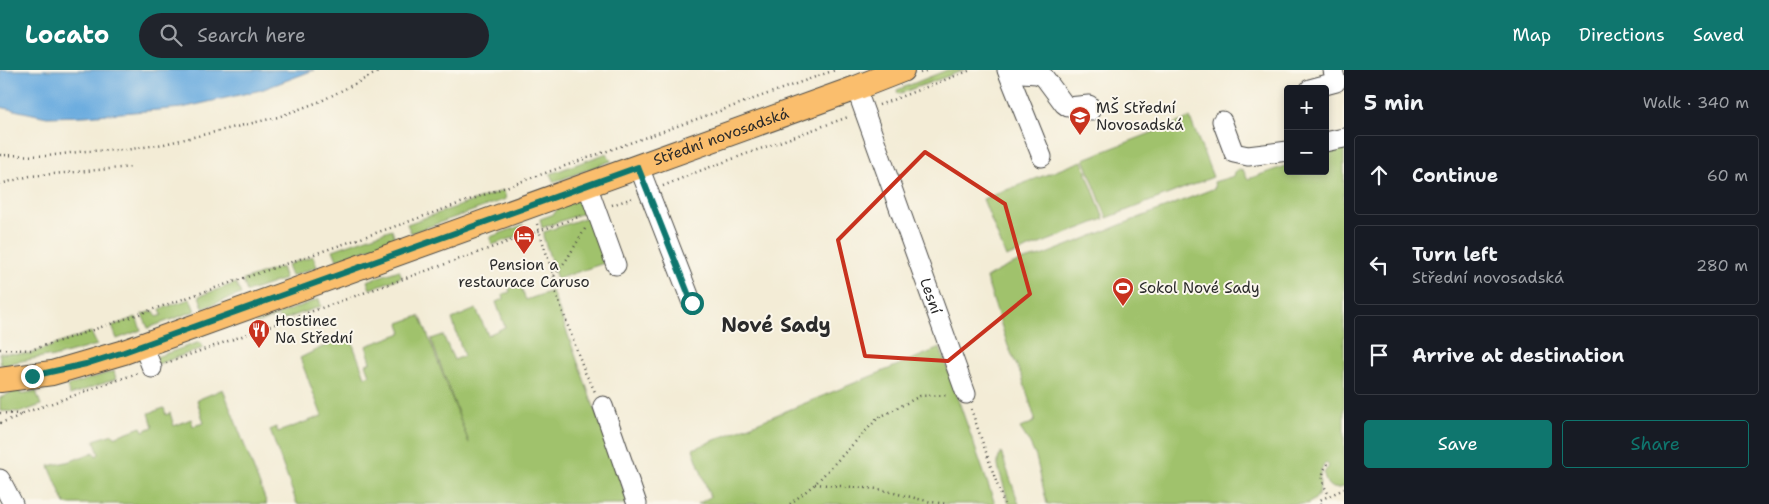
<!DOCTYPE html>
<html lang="en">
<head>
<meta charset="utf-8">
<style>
  body { margin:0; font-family:"Shantell Sans",sans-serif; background:#20242c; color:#f1f3f6 }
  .controls { position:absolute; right:15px; top:15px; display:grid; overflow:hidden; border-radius:5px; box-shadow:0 2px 8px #0003 }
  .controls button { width:45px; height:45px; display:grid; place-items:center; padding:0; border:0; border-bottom:1px solid #363941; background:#171b24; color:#f1f3f6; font:25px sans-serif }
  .stop { position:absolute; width:15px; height:15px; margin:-11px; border:4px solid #0f766e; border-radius:50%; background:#fff }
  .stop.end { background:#0f766e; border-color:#fff; box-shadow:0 1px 5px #0008 }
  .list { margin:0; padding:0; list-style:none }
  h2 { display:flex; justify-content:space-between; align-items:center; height:65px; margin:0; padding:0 20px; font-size:21px }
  h2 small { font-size:16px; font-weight:400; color:#9ea1a6 }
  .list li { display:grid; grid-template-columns:32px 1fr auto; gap:15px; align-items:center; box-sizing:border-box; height:80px; margin:0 10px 10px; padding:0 10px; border:1px solid #363941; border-radius:5px }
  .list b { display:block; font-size:19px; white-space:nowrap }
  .list p { margin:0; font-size:16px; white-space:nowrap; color:#9ea1a6 }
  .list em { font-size:16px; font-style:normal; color:#9ea1a6 }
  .actions { display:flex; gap:10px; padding:15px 20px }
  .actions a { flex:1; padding:11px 0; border:1px solid #0f766e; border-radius:5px; text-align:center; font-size:18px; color:#0f766e }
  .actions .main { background:#0f766e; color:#fff }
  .icon { flex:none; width:28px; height:28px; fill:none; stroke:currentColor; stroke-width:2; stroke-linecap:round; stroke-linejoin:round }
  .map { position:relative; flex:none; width:1344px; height:434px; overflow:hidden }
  header { display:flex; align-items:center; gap:30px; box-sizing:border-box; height:70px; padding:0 25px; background:#0f766e; color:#fff }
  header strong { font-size:24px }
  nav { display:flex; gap:28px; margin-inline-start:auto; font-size:18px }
  .search { width:350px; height:45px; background:#20242c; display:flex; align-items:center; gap:12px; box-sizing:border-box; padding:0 18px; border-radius:28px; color:#9ea1a6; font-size:19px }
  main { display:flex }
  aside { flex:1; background:#171b24 }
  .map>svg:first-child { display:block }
  .green { fill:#a0c26c; stroke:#66764c }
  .water { fill:#6aacdf; stroke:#4a6c85 }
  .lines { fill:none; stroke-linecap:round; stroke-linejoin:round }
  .minor-casing { stroke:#494845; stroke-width:21 }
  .major-casing { stroke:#494845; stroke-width:26 }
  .path { stroke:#494845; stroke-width:2.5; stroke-dasharray:1 4; stroke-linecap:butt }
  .minor { stroke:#fff; stroke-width:19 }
  .major { stroke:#fabe6d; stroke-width:24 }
  .route { stroke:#0f766e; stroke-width:6 }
  .marked { fill:none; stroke:#c8321e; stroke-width:4; stroke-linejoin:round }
  .labels { text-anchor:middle; stroke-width:4; stroke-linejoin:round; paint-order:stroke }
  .poi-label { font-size:15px; fill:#2b2b2b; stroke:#fbf7ec; text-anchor:start }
  .street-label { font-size:15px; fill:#2b2b2b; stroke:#fbf7ec }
  .district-label { font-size:20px; font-weight:bold; fill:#2b2b2b; stroke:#fbf7ec }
</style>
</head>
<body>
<header>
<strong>Locato</strong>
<div class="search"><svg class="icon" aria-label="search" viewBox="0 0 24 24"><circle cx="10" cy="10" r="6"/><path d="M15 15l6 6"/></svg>Search here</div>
<nav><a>Map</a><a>Directions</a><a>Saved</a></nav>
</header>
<main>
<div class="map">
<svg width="1344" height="434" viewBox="0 0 1344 434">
  <rect width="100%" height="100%" fill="#fbf7ec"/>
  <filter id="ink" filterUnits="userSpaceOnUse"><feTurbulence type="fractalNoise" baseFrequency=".02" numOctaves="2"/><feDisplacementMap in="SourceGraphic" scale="10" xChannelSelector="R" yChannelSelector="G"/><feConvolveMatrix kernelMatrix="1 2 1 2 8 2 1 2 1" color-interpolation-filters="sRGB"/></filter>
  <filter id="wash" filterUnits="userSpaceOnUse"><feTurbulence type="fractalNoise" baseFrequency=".0096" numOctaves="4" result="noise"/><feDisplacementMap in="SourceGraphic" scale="20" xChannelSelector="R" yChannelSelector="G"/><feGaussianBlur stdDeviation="1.12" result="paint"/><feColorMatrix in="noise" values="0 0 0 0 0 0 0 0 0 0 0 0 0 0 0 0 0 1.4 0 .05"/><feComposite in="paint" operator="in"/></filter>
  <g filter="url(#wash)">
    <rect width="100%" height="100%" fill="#f3ecd6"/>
    <path class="green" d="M947,0H965L898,24L897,20Z
      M1190,48L1213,107L1107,148L1084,89Z
      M1344,76V416C1333,422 1325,416 1324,403L1329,396L1326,393C1311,407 1331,425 1306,434H1047L1036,387L1029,372L1020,358L1034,352L1035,349L1022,307L1008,276L986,208C1003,198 1021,189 1041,186L1215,118L1214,112L1234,106L1235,102L1239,99L1243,100L1248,109L1288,95V101H1325V82Z
      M607,83L611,91L554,112L550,104Z
      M1082,91L1104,149L1006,187L983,129Z
      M502,121H504L506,129L411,163L407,154Z
      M576,131L585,132L591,140L542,158L540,149L554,144L558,138Z
      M593,145L610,191L557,209L543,166L544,162Z
      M523,155L526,163L492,175L490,167Z
      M392,159L395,169L337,190L333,180Z
      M313,186L317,197L291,206L287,195Z
      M281,197L285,209L247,222L243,210Z
      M399,200L402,207L370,219L367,211Z
      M236,213L241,224L203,238L199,226Z
      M520,215L526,230L552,221L629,434H297L270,360L276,357L278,362L322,346L300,288L349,264L365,307L370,305L366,294L371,292L366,276L402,263L399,253L419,246L422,250L469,373L431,269L443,265L454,290L464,286L452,249L476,239L488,265L505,257L496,232L504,229L503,224L510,222L509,219Z
      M190,229L195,241L148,258L142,244L154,241L157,247L162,245L160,239Z
      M319,229L321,236L280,251L278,246L256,255L255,253Z
      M136,247L141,260L117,269L112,256Z
      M91,262L97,275L50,288L48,286L11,293L7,297L0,293V283L29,284Z
      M200,272L203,278L158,294L156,287Z
      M940,278L995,434H698L710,427L693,379Z
      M114,301L116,309L70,325L67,316Z
      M19,319L20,324L36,321L41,335L22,342L0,341V328Z
      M223,319L267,434H65L49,396L71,391L94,382L96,386L99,384L94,370L113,364L114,367L141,357L143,361L153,357L149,343L164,338L166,345L170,343L174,356L191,349L193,356L204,353L197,330Z
      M1001,382L1019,434H1009L998,396V390Z"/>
    <path class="water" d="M0,0H314L261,20L182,38L84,46L47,47L0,37Z"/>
  </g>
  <g filter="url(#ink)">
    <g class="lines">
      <g class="minor-casing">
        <g id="minor">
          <path d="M1007,0L1042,87"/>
          <path d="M1008,2L1037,4L1044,7L1064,34L1068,37L1089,35L1091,41"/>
          <path id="s1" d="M856,18L966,324"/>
          <path d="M1310,19L1336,12L1333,0"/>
          <path d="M1222,51L1234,83L1248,86L1288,81"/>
          <path d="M1325,72L1344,68"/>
          <path d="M639,97L692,233"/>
          <path d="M587,115L616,195"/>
          <path d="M143,275L152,298"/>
          <path d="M603,336L637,434"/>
          <path d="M0,409L13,434"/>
        </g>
      </g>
      <g class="major-casing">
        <g id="major">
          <path id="s2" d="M0,310L52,303L124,282L856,18L902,0"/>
        </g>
      </g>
      <path class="path" d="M920,3L928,0
        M879,35L971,0
        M0,85L47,86L86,81L125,80L164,74L278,47L321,31L382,0
        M0,114L30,106L132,97
        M663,116L702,100L848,47
        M612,135L633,128
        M537,154L554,207
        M585,159L567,189L551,210L586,305L590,311L595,322
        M0,279L31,280L75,266L399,155L835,0
        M166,293L581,146
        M971,339L1004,434
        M0,343L21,344
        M0,353L17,347L21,344L138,303
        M1328,394C1319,404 1323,415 1329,425
        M815,414L878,419L931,432L948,434
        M790,434L815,414L878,348L920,326L949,325
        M1321,434L1320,430L1344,419"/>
      <use href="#minor" class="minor"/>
      <use href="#major" class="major"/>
    </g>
  </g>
  <g class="lines" filter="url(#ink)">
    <path class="route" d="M32,306L86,294L124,282L638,97L692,233"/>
  </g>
  <path class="marked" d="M925,82L1005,134L1030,224L948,291L865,286L838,170Z"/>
  <defs>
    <g id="school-pin" transform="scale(1.125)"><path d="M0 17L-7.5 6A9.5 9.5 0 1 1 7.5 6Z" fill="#c8321e" stroke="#fbf7ec"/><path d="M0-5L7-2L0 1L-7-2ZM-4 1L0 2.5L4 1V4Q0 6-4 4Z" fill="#fff"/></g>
    <g id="hotel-pin" transform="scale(1.125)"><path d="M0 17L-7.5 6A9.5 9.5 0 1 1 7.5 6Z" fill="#c8321e" stroke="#fbf7ec"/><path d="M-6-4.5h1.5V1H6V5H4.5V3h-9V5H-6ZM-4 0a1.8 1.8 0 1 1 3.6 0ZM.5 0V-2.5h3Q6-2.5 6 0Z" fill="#fff"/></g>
    <g id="stadium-pin" transform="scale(1.125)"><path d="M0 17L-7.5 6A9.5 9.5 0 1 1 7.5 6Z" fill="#c8321e" stroke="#fbf7ec"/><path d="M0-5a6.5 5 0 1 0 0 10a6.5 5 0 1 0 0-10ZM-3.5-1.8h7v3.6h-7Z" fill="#fff"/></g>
    <g id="restaurant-pin" transform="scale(1.125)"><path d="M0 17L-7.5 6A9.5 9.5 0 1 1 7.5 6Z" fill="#c8321e" stroke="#fbf7ec"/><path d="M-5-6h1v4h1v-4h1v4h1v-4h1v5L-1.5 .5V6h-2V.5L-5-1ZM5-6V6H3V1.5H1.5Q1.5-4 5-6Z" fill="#fff"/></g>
  </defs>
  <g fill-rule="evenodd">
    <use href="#school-pin" x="1080" y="47"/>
    <use href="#hotel-pin" x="524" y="166"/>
    <use href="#stadium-pin" x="1123" y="218"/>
    <use href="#restaurant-pin" x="259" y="260"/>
  </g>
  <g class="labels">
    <g class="poi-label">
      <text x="1096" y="43">MŠ Střední<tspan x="1096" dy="17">Novosadská</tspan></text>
      <text x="524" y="200" text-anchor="middle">Pension a<tspan x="524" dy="17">restaurace Caruso</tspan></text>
      <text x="1139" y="223">Sokol Nové Sady</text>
      <text x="275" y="256">Hostinec<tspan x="275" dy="17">Na Střední</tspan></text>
    </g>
    <g class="street-label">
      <text dy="5" stroke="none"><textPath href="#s2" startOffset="762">Střední novosadská</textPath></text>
      <text dy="5" stroke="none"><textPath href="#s1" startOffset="221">Lesní</textPath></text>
    </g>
    <g class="district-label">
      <text x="776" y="262">Nové Sady</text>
    </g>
  </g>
</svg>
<div class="controls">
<button>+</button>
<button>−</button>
</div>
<div class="stop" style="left:692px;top:233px"></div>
<div class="stop end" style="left:32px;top:306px"></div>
</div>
<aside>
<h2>5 min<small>Walk · 340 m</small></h2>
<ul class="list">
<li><svg class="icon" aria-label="ahead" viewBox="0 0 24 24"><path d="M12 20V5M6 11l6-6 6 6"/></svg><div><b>Continue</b></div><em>60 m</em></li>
<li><svg class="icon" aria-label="left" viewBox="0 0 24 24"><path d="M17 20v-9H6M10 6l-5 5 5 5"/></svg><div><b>Turn left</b><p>Střední novosadská</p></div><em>280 m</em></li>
<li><svg class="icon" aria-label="arrive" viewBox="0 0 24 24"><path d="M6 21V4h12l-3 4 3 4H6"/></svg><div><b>Arrive at destination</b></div></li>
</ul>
<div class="actions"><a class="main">Save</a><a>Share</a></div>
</aside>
</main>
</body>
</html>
